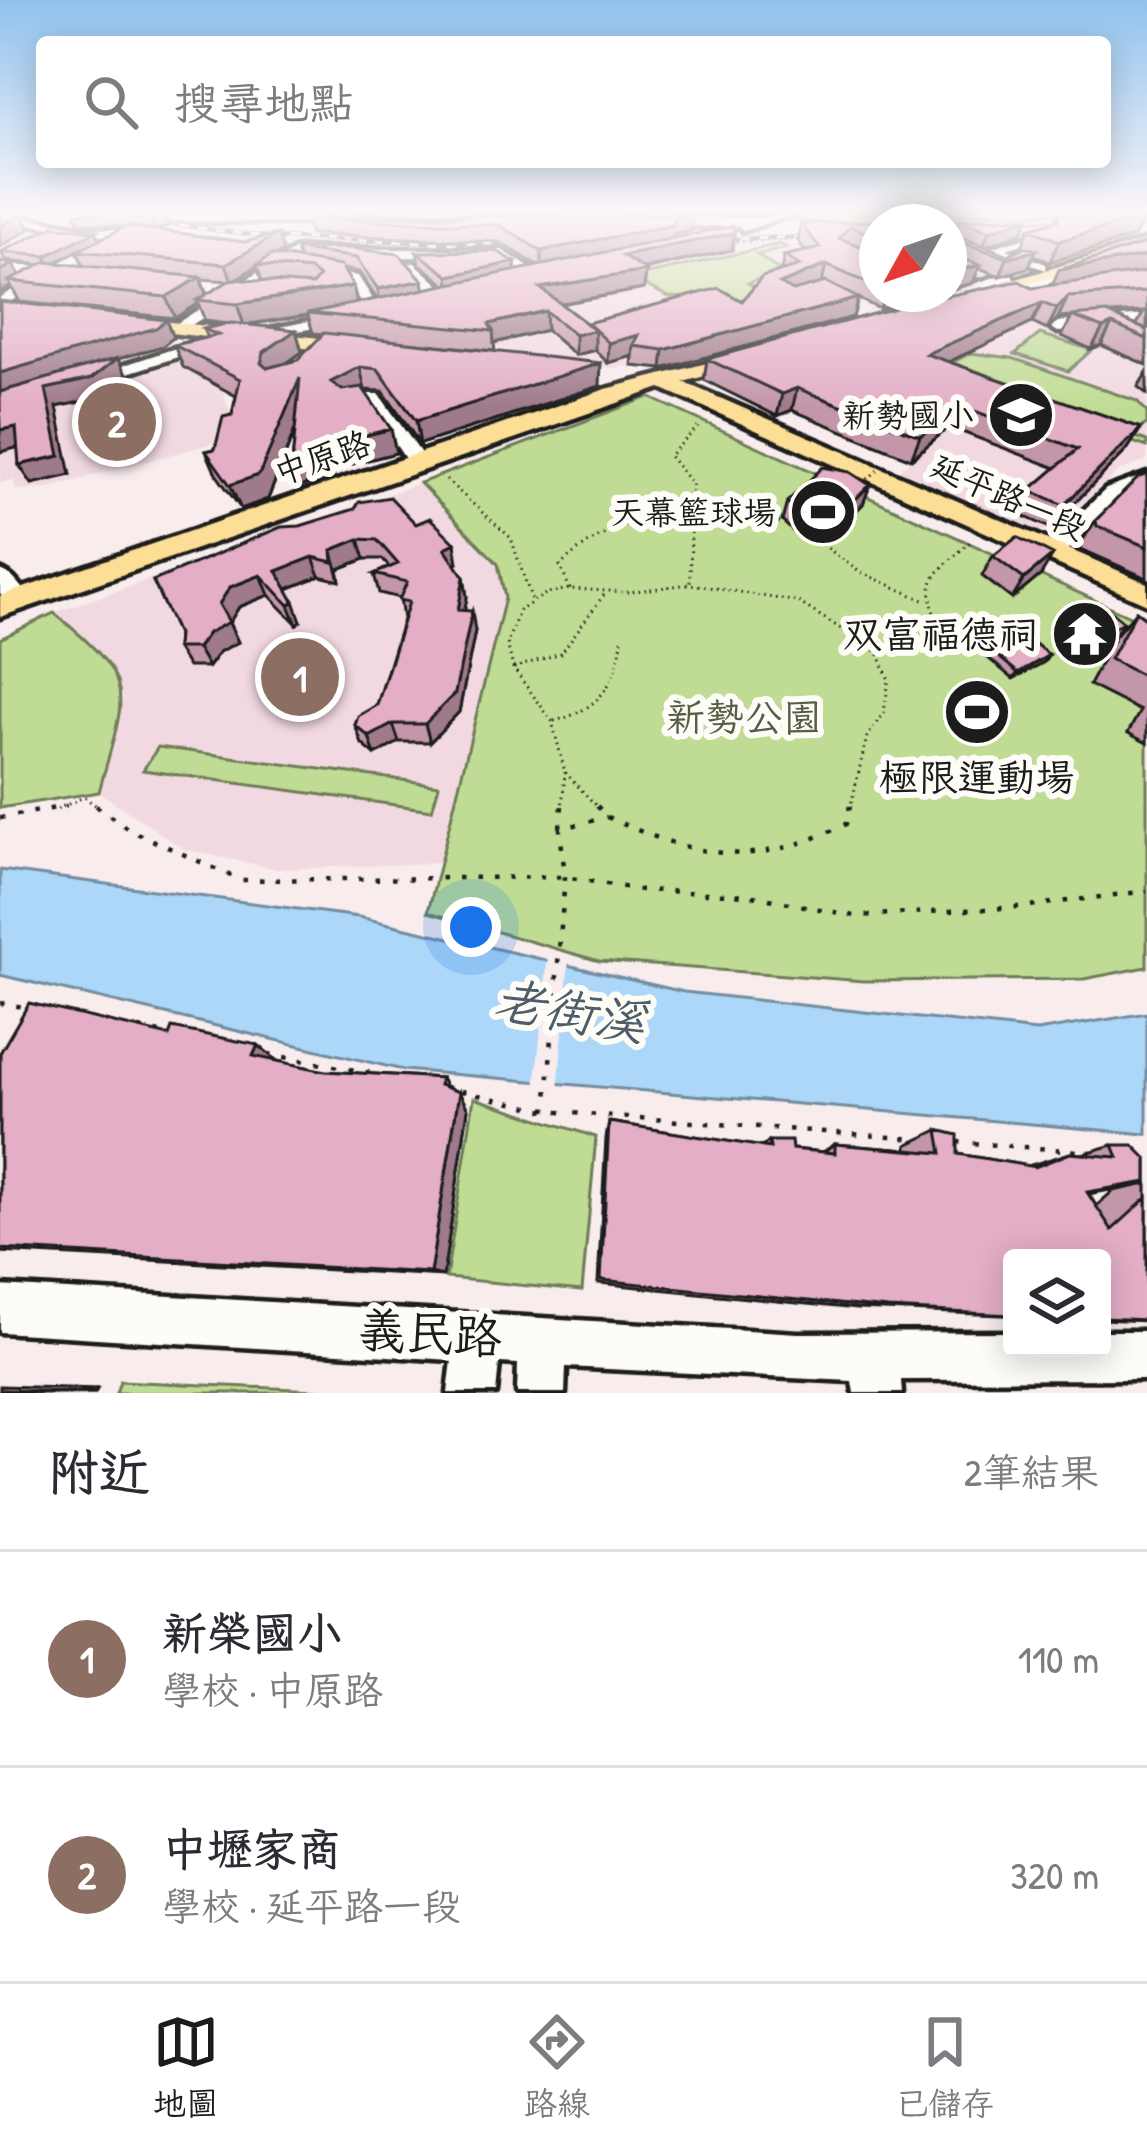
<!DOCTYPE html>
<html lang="zh-TW">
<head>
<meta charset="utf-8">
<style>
  body { margin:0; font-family:"Patrick Hand","LXGW WenKai TC",sans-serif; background:#f2f2f3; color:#2b2b33 }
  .controls { position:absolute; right:36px; bottom:36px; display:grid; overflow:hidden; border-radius:12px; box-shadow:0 6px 30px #0003 }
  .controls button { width:108px; height:108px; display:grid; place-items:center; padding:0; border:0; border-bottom:3px solid #e1e1e2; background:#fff; color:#2b2b33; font:60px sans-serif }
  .compass { position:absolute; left:859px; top:204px; width:108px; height:108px; border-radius:50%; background:#fff; box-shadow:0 6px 30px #0003; rotate:230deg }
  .you { position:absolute; left:471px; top:927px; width:42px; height:42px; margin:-30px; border:9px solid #fff; border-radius:50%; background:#1a73e8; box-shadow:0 0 0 18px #1a73e833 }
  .badge { display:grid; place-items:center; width:78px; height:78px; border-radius:50%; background:#1c1c1c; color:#fff; font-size:39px; font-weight:700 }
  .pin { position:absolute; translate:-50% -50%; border:6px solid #fff; box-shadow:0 3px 12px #0006 }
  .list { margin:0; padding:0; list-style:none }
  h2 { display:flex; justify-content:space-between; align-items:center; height:156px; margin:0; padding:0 48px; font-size:51px }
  h2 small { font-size:39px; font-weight:400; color:#7c7c81 }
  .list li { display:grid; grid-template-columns:78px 1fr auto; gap:36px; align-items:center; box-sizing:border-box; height:216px; padding:0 48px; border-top:3px solid #e1e1e2 }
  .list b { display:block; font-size:45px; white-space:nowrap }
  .list p { margin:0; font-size:39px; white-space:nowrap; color:#7c7c81 }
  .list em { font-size:39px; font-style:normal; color:#7c7c81 }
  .icon { flex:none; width:66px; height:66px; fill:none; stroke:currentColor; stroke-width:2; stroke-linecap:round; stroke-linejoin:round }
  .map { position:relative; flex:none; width:1147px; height:1393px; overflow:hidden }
  .search { position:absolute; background:#fff; box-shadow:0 6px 30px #0003; left:36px; right:36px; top:36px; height:132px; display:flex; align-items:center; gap:30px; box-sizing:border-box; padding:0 42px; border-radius:12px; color:#7c7c81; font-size:45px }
  .sheet { height:588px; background:#fff }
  nav { display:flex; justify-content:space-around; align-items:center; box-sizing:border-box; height:168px; border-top:3px solid #e1e1e2; background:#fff; font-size:33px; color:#7c7c81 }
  nav a { display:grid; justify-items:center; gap:6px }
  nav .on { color:#1c1c1c }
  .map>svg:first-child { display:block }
  .built { fill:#f2d9e1 }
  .green { fill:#c0dc94; stroke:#6e7c58; stroke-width:3 }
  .water { fill:#acd7f8; stroke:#728ca0; stroke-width:3 }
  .pier { fill:#f8eced }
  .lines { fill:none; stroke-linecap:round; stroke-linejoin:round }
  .minor-casing { stroke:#1c1c1c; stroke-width:9 }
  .major-casing { stroke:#1c1c1c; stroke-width:9 }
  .path-far1 { stroke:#1c1c1c; stroke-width:3; stroke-dasharray:1.5 4.5; stroke-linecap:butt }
  .path { stroke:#1c1c1c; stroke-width:4.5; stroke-dasharray:4.5 12; stroke-linecap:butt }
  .minor { fill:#fdfcf7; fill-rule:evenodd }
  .major { fill:#fcde96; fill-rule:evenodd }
  .rail-casing { stroke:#1c1c1c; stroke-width:4.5 }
  .rail { stroke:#fdfcf7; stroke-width:3; stroke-dasharray:9; stroke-linecap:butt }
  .path-bridge { stroke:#1c1c1c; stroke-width:3; stroke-dasharray:1.5 4.5; stroke-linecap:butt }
  .wall { fill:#c396aa; stroke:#1c1c1c; stroke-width:3; fill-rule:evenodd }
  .shaded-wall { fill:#9f7a8b; stroke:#1c1c1c; stroke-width:3 }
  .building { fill:#e3aec6; stroke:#1c1c1c; stroke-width:3 }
  .labels { text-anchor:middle; stroke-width:12; stroke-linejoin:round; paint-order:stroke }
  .far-poi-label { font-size:33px; fill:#1c1c1c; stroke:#fdfcf7; text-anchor:end }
  .far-street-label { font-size:33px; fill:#1c1c1c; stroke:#fdfcf7 }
  .poi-label { font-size:39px; fill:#1c1c1c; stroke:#fdfcf7; text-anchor:end }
  .park-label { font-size:39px; fill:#555f46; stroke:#fdfcf7 }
  .near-street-label { font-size:48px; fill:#1c1c1c; stroke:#fdfcf7 }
  .near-water-label { font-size:51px; font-style:italic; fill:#4e5d69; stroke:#fdfcf7 }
</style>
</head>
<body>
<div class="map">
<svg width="1147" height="1393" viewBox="0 0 1147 1393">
  <rect width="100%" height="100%" fill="#f8eced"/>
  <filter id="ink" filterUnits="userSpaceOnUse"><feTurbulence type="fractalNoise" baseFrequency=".00833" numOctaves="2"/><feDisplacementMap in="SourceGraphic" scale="24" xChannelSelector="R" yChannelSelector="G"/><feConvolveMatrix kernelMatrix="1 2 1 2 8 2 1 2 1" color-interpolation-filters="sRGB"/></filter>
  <g filter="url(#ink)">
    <path class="built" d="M794,241L801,255L726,335L618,369L500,349L453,299L718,242Z
      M1038,315L1147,366V383L1135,386L1147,396V461L1119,471L1060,526L1040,532L898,471L942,433L836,391Z
      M183,361L221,387L239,436L45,489L16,490L13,480L0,483V408Z
      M420,483L498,564L505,598L442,863L277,869L185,850L99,792L123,698L54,613Z"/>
    <path class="green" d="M796,213H1127L1110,219L877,222L849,231L837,222L777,219Z
      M779,244L787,248L757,255L780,271L748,283L764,293L739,300L669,297L631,278Z
      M1040,334L1092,350L1068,371L1015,354Z
      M971,353L1012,358L1137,401L1147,412V424L1128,434L1147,441V447L919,368L950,364Z
      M649,397L1147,624V967L1084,979L864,981L599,961L428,912L505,598L498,564L420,483Z
      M54,613C141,684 126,690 99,792L0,808V639Z
      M158,747L439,785L432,810L143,770Z
      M474,1098L596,1137L582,1291L446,1278Z
      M120,1381L380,1393H116Z"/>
    <path class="water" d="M0,870L359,917L684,992L1037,1031L1147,1013V1134L403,1070L0,975Z"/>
    <path class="pier" d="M548,955L569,959L558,1091L535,1089Z"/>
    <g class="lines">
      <g class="minor-casing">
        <path id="minor" d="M0,213L85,228L131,230L137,234L0,307V297L39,275L0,273V265L52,267L106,237L0,219Z
          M159,213L759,218L796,213L744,231L739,226L331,229L326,223L160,221L154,217Z
          M1038,233L1048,236L1007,249L1046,264V270L987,249Z
          M1147,246V254L999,298L987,295Z
          M297,248L502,250L546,278L534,281L499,258L300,256L182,331L169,328Z
          M405,263H415L451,295V301H441L405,269Z
          M316,269L358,276L382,313L379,316H369L348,282L311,276Z
          M1010,272L1015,279L949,297L942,294Z
          M345,314L353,319L350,322L252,339L244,334Z
          M1147,315V325L1058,332L1050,327L1058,322Z
          M209,337L215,339V345L97,383L82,379Z
          M367,394H379L427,462L424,466H410L369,405L350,409L341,404Z
          M1147,474V487L1120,497L1061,557H1045V547L1106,489Z
          M0,570C13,574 23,589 30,600L26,606H10L0,594Z
          M0,1286L798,1333L1012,1332V1348H1102V1331H1147V1379L901,1380L902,1393H854L852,1381L566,1367L565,1393H517L518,1364L499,1363L496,1393H448L452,1360L0,1332Z"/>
      </g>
      <g class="major-casing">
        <path id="major" d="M1147,240V250L978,298L969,293Z
          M123,317L358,342L368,348L358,354L116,327L114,323Z
          M750,352L757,354V362L683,382L1147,583V604L661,388L0,617V596L606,389Z"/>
      </g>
      <path class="path-far1" d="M730,242L798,240
        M446,480L511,538L532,601
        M818,541L858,571L926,601
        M690,582L692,484L669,456L698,427
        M570,589L560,566C624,506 702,504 784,524
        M880,652L928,648L939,640C928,577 920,587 972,540
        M514,668L561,653L606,592
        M554,721C599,710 617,684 622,639
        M57,809L84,797L101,809
        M562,809L565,772
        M599,809L565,772L552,721L513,668L507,643L519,611L547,593L570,589L628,592L690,584L798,602L878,652L889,680L884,712L867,737L850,809"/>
      <path class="path" d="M96,806L130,830L240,880L565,877L641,890L749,895L855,916L1021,907L1147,891
        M597,806L607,817
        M607,817C698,858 753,870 846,824L850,806
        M0,818L67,806
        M560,827L562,806
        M0,1003L29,1008
        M139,1029L171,1035
        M268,1054L377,1074
        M445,1087L546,1111L918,1139
        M546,1111L565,877L560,829L607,817
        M957,1142L1091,1152"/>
      <use href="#minor" class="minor"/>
      <use href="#major" class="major"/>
      <g class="rail-casing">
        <path id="rail" d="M90,213L274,238L535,245
          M1105,227L1147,225
          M949,231L1063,228
          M703,240L877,235"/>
      </g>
      <use href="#rail" class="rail"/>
      <path class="path-bridge" d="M863,483L885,464"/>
    </g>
    <path class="wall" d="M75,213H164L169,226L155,230L283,251L275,256L299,259L296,249L348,248L425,289L446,285L419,263L417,252L515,262V271L538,266L500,242L310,234L306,218L327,217L691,231L673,235L672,238L734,233L732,250L644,270L646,271L644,289L560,304L587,324L742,301L781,271L784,256L805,251L798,241L801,224L952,218L954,234L959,220L1028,218L1021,233L985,246L1008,255L1021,249L1029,229L1055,221L1058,213L1144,217L1134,237L1050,262L1034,255L1028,268L1000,276L979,268L973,283L949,290V222H877V294H935L880,309L858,299L853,317L662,369L632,366L633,356L608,363L595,350L575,355L546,330L494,343L495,351L408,342L600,386L420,444L383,391L365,390L364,391L396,453L332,469L333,475L300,487L292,463L295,431L268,499L241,509L216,474L206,451L215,449L232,415L236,396L183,367L174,345L207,338L203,329L228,324L205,321L198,303L175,318L20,302L11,286L0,292V262L20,275L42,265L6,261L1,252L100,239L125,227L79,222ZM77,252L84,266L54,263ZM257,266L262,282L235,280ZM342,269L359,272L377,299L357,303L353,286ZM201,279L229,281L207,295ZM308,315L313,333L324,334L298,360L288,362L302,352L248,325Z
      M596,213H768L762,214Z
      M1147,243V365L1101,345L1091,349L1062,336L1072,317L1058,318L1047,330L1032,323L948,362L1141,428L1127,450L1050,528L1017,513L1030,490L1056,468L949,427L911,459L792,410L777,416L704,380L707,359L1052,286L1059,270ZM1144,312L1136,326L1110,314Z
      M1147,372V394L1138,387Z
      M1147,474V578L1081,549V543L1096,520Z
      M870,485L863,504L826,541L798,536L782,521L787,502Z
      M416,524L458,563L455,564L464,577L467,597L464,611L475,631L459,712L430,742H399L375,755L362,744L355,725L377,705L403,619L400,598L379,593L374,574L389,567L382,559H365L338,569L340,581L320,576L287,589L301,621L297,624L269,595L239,607L229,623L238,642L219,652L208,667H188L176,648L177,634L153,581Z
      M993,556L1041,575L1012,599L982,576Z
      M1136,611L1147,619V743L1128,733L1140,711L1089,685L1115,636Z
      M1065,620L1124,622L1114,635L1079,650L1056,632Z
      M987,647L1049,655L1044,662L1013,679L983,654Z
      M169,1036L258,1045L277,1061L325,1071L441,1078L446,1087L468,1109L443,1276L0,1252V1053Z
      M609,1122L762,1147L769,1141L792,1149L823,1152L835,1144L907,1150V1145L938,1130L958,1154L1028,1166L1070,1153L1082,1154L1113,1145L1147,1159V1183L1089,1194L1096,1206L1113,1191L1147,1184V1321L857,1309L598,1283L606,1138Z
      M0,1386L97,1389L95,1393H0Z"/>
    <path class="shaded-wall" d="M149,213H164L169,226L155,230Z
      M22,214L30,229L0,247V227Z
      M693,214L691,231L673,235L672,242L542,268L541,251Z
      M1144,217L1134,237L1050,262L1059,241Z
      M1028,218L1021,233L983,247L989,231Z
      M96,231L100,240L50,265L46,256Z
      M734,233L732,250L622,274L623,256Z
      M278,234L283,251L232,281L226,264Z
      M1036,250L1028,268L1000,276L1007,258Z
      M1147,256V272L1050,290L1059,270Z
      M515,262V274L450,288L449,276Z
      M13,264L22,280L9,281L11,286L0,292V271Z
      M826,265L822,283L777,302L780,284Z
      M980,265L973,283L949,290V273Z
      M646,271L644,289L540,307V288Z
      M200,277L207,297L197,300L198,303L175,318L166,297Z
      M423,280L425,293L380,303L378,289Z
      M353,286L358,307L308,313V315L244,325L237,304Z
      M885,294H935L880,309Z
      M1068,297L1058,318L1047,330L1057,309Z
      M858,298L853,317L662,369L664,350Z
      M1042,303L1032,323L918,376L926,354Z
      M545,311L546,330L494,343L493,331L489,324Z
      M166,320L173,338L163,346L118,359L127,376L100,398L57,407L71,475L32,484L19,465L60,456L0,394V373Z
      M1112,324L1101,345L1091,349L1103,328Z
      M296,330L302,352L271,374L261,363L264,352Z
      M595,330V350L575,355V335Z
      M639,335L634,346L633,356L608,363L609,343Z
      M601,363L600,386L420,444L416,421Z
      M360,367L365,390L337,405L331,382Z
      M300,378L306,401L268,499L241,509L230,485Z
      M797,388L792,410L777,416L782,394Z
      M958,405L949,427L911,459L920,436Z
      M16,427L28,445L0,452V430Z
      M1141,428L1127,450L1050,528L1064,505Z
      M391,429L396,453L332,469L325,445Z
      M326,451L333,475L300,487L292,463Z
      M870,485L863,504L826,541L832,522Z
      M359,539L365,559L338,569L340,581L332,550Z
      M455,543L458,563L448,567L445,548Z
      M1053,555L1041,575L1012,599L1024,579Z
      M313,557L320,576L285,590L277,571Z
      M261,575L269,595L239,607L229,623L238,642L219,652L208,667L197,648L208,633L219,604L230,587Z
      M464,577L467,597L461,630L458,610Z
      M294,601L301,621L297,624L289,605Z
      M472,611L475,631L459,712L430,742L425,724Z
      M1124,622L1114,635L1079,650L1089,638Z
      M1049,655L1044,662L1013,679L1018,673Z
      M393,724L399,742L375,755L369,737Z
      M258,1045L283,1066L253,1056Z
      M459,1092L468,1109L443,1276L430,1273Z
      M97,1389L95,1393H78L79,1392Z"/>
    <path class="building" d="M0,213H18L22,214L0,227Z
      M312,213H320L327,217L693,214L673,219L674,225L541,251L499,225L306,218Z
      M1059,213H1073L1144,217L1059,241L1029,229L1058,220Z
      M952,218L953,234L1008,255L1025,247L1036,250L1007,258L953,239L952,254L980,265L949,273V222H877V237L850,226L839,238L877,252V287L826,265L780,284L793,291L826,282L858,298L664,350L634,346L639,335L609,343L595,330L575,335L545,311L489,324L493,331L308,313L733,226L734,233L623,256L646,271L540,288L595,330L587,323L719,288L742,301L762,277L800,266L784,256L820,248L801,224Z
      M1028,218L989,231L959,220L979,219Z
      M54,226L96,231L46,256L1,252Z
      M127,226L245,242L278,234L226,264L77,251Z
      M1147,243V256L1059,270Z
      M348,248L399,254L423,280L378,289L356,258L296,249Z
      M497,251L515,262L449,276L417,252Z
      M272,255L341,266L353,286L237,304L197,300L232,279L312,285L319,277L310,270L257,265Z
      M0,262L13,264L0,271Z
      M46,262L200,277L166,297L9,281Z
      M1147,272V292L1068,297L1057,309L1042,303L926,354L1141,428L1064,505L1030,490L1078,449L958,405L920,436L797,388L782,394L707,359L913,303L1019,281L1032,288Z
      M0,301L166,320L156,328L0,373Z
      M1107,313L1147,330V339L1112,324L1103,328L1072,316Z
      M231,323L296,330L264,352L261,363L267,368L298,360L324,333L601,363L416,421L378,369L360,367L331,382L342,390L362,387L391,429L325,445L326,451L292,463L300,378L259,475L230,485L206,451L215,449L223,417L232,415L240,379L174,345L218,335L203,329Z
      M118,358L91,379L46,389L60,456L19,465L16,427L0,430V392Z
      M823,467L850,472L870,485L832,522L804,517L787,502Z
      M1147,474V547L1097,526L1096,520L1138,478Z
      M390,497L416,524L430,518L455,543L445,548L464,577L458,610L472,611L455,693L425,724H393L369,737L355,725L358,716L377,705L409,602L399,600L407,582L374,574L398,564L377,540L359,539L332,550L333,562L313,557L277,571L294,601L289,605L261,575L230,587L219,604L229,622L208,633L197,648H176L177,634L153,581L281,527L300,526L355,509L359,502Z
      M1017,537L1053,555L1024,579L993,556Z
      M1102,604L1124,622L1089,638L1065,620Z
      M1136,611L1147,619V678L1110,659Z
      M1019,631L1049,655L1018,673L987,647Z
      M29,1003L169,1036L172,1028L258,1045L253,1056L325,1071L441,1078L439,1085L459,1092L430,1273L0,1249V1053Z
      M609,1122L770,1148L769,1141H791L792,1149L835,1153V1144L942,1153L938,1130L958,1135V1154L1035,1167L1070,1153L1118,1157L1113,1145H1133L1147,1159V1182L1087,1192L1112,1230L1147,1198V1320L1102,1318V1258H1012V1315L888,1309L601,1280Z
      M0,1390L79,1392L0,1393Z"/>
  </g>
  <linearGradient id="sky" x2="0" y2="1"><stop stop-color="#90c2ee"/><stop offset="0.52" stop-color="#fcf6f7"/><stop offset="1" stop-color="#fcf6f7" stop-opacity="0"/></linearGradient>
  <rect width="1147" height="408" fill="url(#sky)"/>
  <defs>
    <g id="school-disc" transform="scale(3.45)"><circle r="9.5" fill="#1c1c1c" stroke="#fdfcf7"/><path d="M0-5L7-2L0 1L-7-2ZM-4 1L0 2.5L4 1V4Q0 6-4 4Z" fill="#fff"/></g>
    <g id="stadium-disc" transform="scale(3.45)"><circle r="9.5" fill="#1c1c1c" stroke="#fdfcf7"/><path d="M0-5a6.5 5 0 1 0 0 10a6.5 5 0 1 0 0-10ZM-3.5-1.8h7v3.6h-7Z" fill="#fff"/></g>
    <g id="temple-disc" transform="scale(3.45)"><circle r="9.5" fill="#1c1c1c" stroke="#fdfcf7"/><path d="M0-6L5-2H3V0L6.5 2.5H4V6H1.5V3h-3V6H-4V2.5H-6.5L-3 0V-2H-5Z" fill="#fff"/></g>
  </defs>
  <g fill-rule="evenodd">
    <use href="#school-disc" x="1021" y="415"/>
    <use href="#stadium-disc" x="823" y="512"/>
    <use href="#temple-disc" x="1085" y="634"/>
    <use href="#stadium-disc" x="977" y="712"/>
  </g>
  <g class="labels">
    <g class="far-poi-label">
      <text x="974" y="427">新勢國小</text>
      <text x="776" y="524">天幕籃球場</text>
    </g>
    <g class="far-street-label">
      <text transform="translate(322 457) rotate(-19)" y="12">中原路</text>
      <text transform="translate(1009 496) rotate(24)" y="12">延平路一段</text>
    </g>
    <g class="poi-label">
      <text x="1038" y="648">双富福德祠</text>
      <text x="977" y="791" text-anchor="middle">極限運動場</text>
    </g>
    <g class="park-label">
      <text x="744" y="731">新勢公園</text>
    </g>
    <g class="near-street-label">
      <text transform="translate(430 1333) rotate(3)" y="17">義民路</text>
    </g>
    <g class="near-water-label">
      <text transform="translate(570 1011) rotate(9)" y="18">老街溪</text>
    </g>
  </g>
</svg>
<div class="controls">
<button><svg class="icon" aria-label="layers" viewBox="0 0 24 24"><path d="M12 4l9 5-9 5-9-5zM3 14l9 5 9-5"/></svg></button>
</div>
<svg class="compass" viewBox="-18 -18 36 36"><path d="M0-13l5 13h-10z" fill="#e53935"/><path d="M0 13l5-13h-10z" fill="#7c7c81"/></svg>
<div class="you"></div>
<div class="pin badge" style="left:300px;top:677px;background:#8d6e63">1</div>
<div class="pin badge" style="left:117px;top:422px;background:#8d6e63">2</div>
<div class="search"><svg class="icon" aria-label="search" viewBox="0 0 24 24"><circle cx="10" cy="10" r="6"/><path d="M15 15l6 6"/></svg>搜尋地點</div>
</div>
<section class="sheet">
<h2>附近<small>2筆結果</small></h2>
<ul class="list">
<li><span class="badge" style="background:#8d6e63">1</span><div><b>新榮國小</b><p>學校 · 中原路</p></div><em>110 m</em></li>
<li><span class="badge" style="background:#8d6e63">2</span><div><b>中壢家商</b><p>學校 · 延平路一段</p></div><em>320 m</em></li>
</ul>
</section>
<nav>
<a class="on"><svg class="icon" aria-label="map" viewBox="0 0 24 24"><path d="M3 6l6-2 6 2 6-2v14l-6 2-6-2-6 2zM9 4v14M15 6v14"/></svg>地圖</a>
<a><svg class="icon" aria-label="directions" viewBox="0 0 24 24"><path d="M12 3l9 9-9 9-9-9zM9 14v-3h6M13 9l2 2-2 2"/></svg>路線</a>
<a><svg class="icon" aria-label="saved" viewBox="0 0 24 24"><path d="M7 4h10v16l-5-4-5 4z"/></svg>已儲存</a>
</nav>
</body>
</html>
